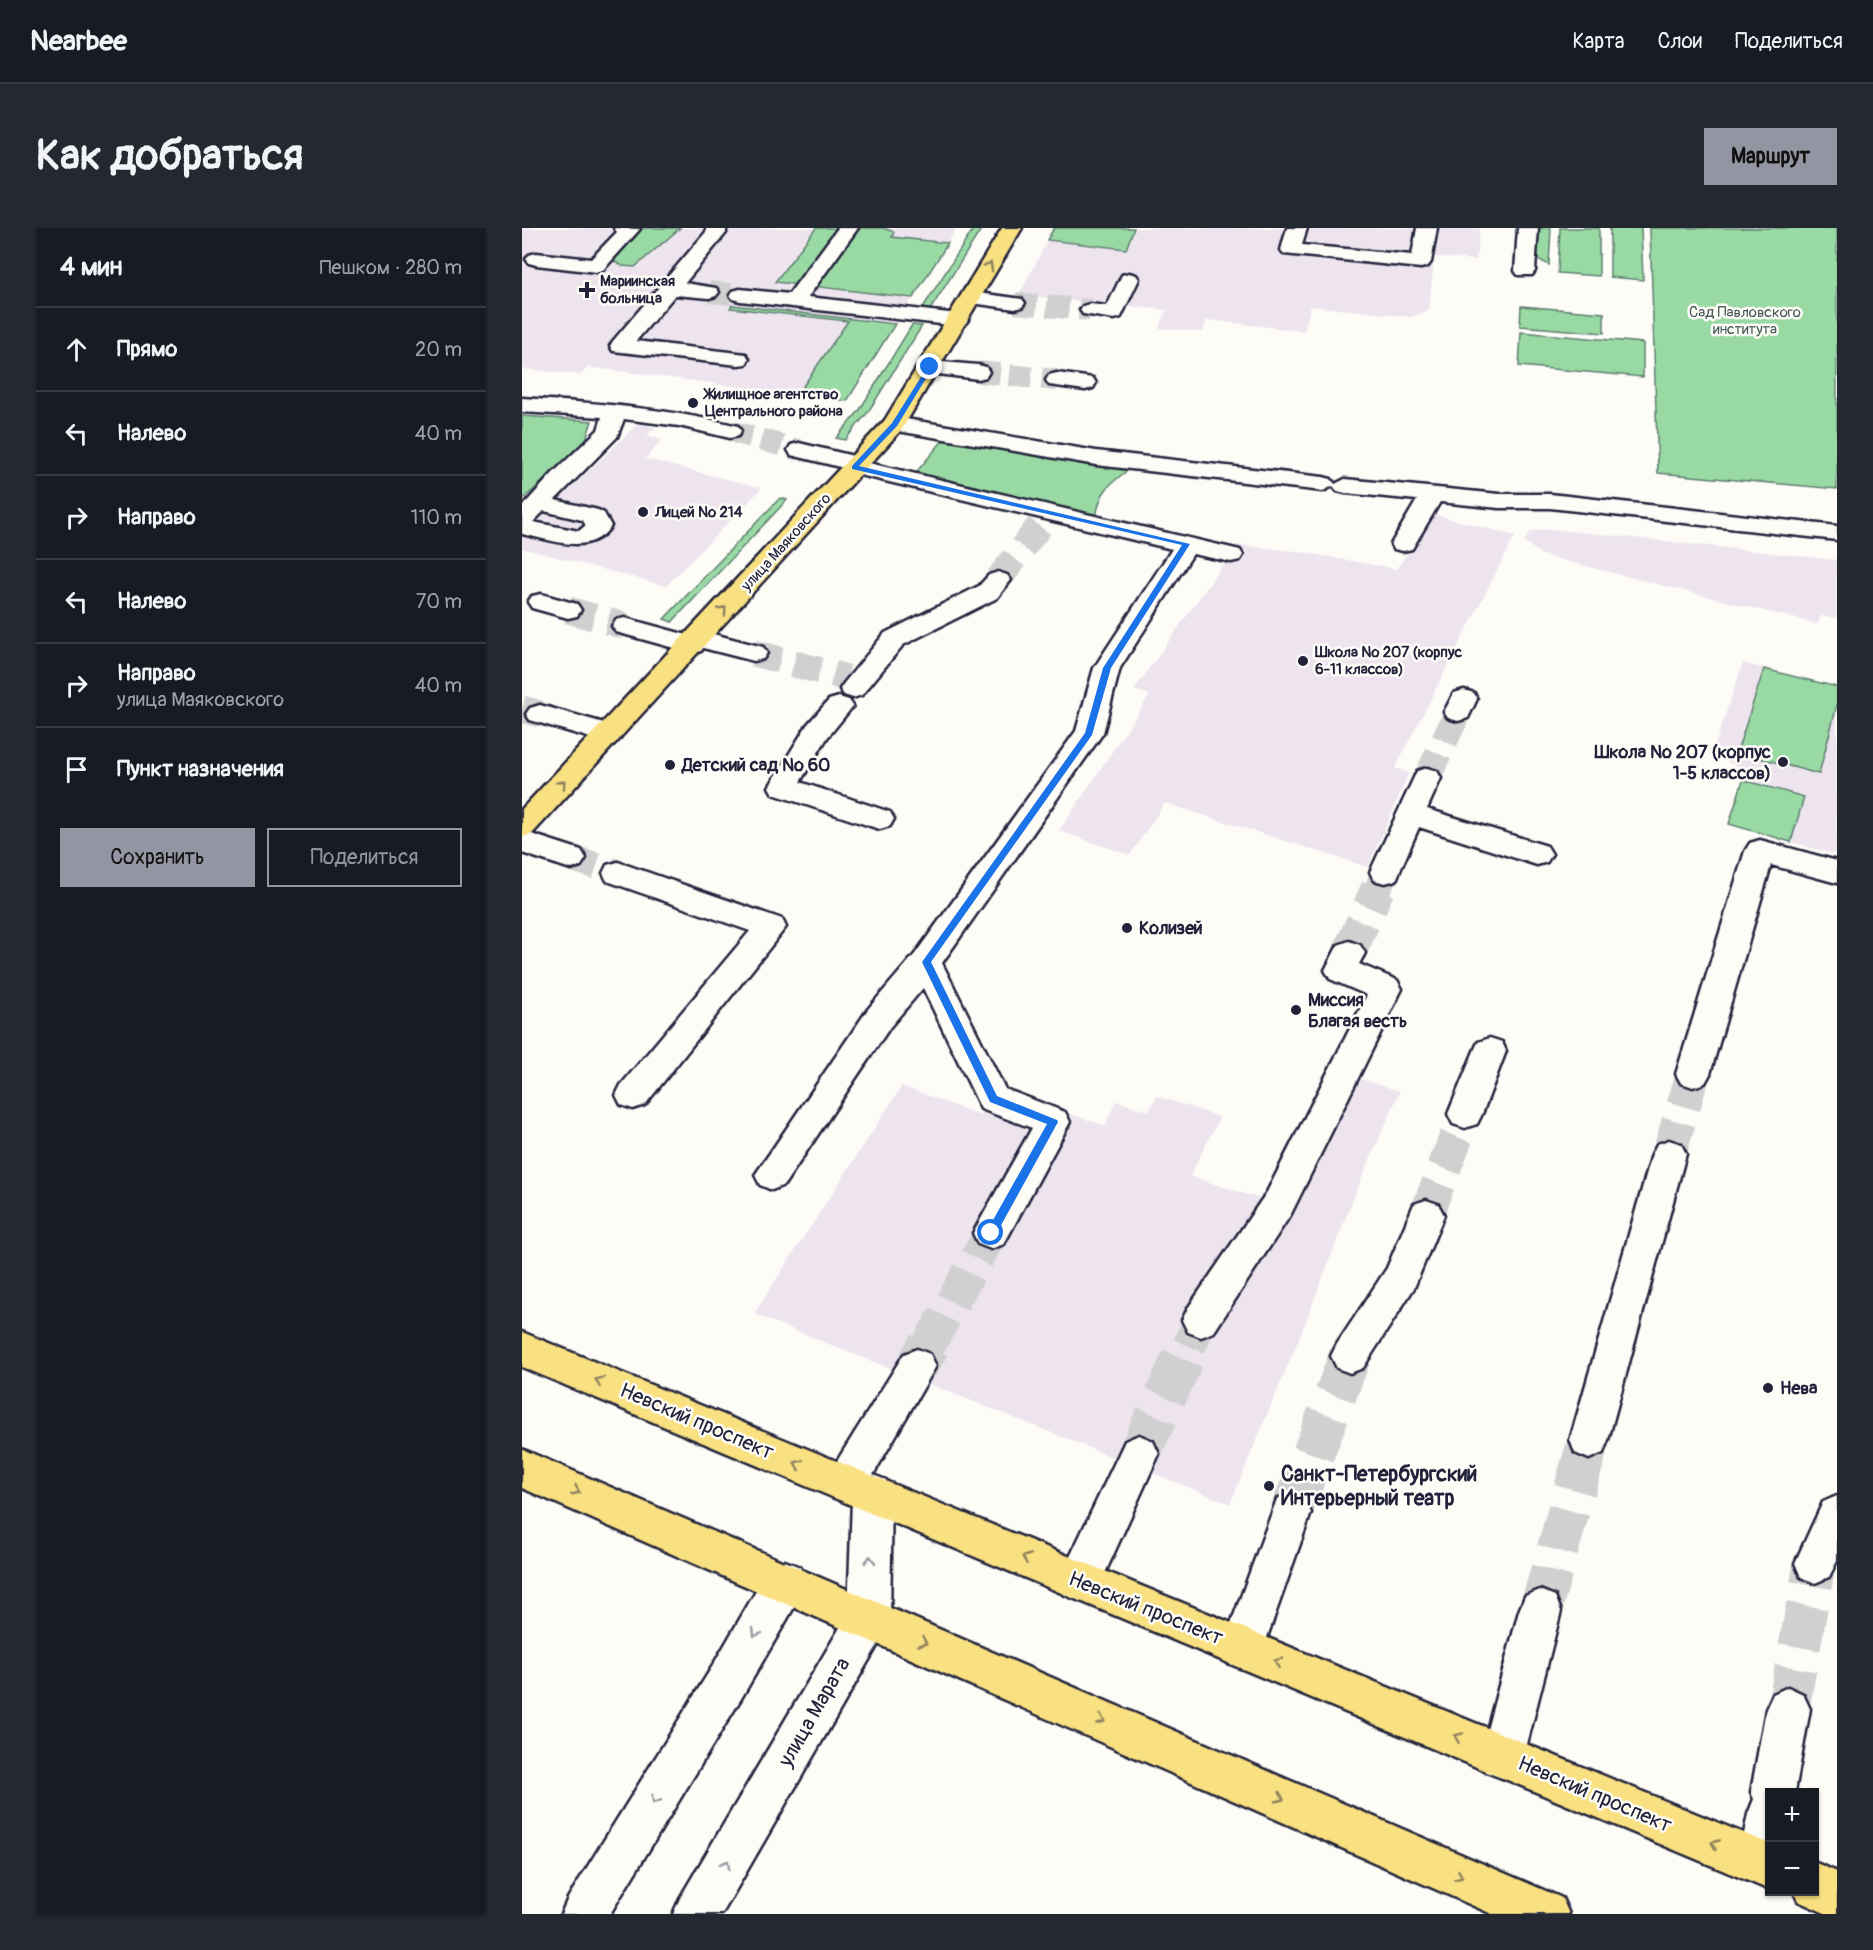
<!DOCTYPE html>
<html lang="ru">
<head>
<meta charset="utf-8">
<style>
  body { margin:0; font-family:Pangolin,sans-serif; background:#242831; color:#f1f3f6 }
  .controls { position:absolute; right:18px; bottom:18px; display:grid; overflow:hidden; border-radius:0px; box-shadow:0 2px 4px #0004 }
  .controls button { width:54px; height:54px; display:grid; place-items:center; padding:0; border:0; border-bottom:2px solid #363941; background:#171b24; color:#f1f3f6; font:30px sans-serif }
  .stop { position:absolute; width:18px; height:18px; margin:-14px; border:4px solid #1a73e8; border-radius:50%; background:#fff }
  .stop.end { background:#1a73e8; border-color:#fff; box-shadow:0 2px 6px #0008 }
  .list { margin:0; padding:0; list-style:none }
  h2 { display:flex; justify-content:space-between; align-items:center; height:78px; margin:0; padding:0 24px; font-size:26px }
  h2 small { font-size:20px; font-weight:400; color:#9ea1a6 }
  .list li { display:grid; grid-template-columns:39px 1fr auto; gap:18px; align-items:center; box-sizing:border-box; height:84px; padding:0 24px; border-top:2px solid #363941 }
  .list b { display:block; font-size:22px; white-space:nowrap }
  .list p { margin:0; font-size:20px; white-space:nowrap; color:#9ea1a6 }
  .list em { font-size:20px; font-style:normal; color:#9ea1a6 }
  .actions { display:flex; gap:12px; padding:18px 24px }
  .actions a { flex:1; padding:14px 0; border:2px solid #9495a2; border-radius:0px; text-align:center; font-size:21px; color:#9495a2 }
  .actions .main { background:#9495a2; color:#111 }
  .icon { flex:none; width:33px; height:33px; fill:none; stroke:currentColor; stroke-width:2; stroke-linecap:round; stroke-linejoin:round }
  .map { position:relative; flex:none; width:1315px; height:1686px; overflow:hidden; border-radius:0px }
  header { display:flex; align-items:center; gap:36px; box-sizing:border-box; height:84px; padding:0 30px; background:#171b24; border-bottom:2px solid #363941 }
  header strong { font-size:28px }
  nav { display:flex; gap:33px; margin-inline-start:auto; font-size:21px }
  .intro { display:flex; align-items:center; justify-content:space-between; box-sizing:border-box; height:144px; padding:0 36px }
  h1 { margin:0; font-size:42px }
  .button { padding:15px 27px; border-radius:0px; background:#9495a2; color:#111; font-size:21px; font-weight:700 }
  main { display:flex; gap:36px; padding:0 36px }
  aside { flex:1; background:#171b24; border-radius:0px; box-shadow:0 2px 4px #0004 }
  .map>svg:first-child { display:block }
  .built { fill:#ede4ee }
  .green { fill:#99daa4; stroke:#5e7e70; stroke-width:1.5 }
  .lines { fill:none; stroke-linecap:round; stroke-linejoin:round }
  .minor-tunnel-far3 { stroke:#d1d0d1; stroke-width:22; stroke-dasharray:22 10; stroke-linecap:butt }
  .minor-tunnel-far2 { stroke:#d1d0d1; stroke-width:27; stroke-dasharray:27 14; stroke-linecap:butt }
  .minor-tunnel-far1 { stroke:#d1d0d1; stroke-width:34; stroke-dasharray:34 16; stroke-linecap:butt }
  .minor-tunnel { stroke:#d1d0d1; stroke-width:42; stroke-dasharray:42 21; stroke-linecap:butt }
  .minor-casing { stroke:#22223b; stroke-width:5 }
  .major-casing { stroke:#22223b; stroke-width:5 }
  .minor { fill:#fdfcf7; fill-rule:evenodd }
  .major { fill:#f9e181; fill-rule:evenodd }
  .oneway { stroke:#8e825e }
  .oneway2 { stroke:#9a9aa2 }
  .route { fill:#1a73e8 }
  .poi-dot { fill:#22223b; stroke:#fdfcf7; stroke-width:2 }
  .labels { text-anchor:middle; stroke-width:5; stroke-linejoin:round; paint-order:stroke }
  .far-poi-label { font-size:15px; font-weight:bold; fill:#22223b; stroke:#fdfcf7; text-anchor:start }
  .far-park-label { font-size:15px; fill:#46595a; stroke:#fdfcf7 }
  .far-street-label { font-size:15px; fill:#22223b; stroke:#fdfcf7 }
  .poi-label { font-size:18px; font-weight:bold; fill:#22223b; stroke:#fdfcf7; text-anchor:start }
  .near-street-label { font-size:21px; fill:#22223b; stroke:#fdfcf7 }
  .near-poi-label { font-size:21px; font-weight:bold; fill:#22223b; stroke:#fdfcf7; text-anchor:start }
</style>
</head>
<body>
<header>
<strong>Nearbee</strong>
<nav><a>Карта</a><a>Слои</a><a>Поделиться</a></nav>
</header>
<div class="intro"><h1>Как добраться</h1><a class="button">Маршрут</a></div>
<main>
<aside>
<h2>4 мин<small>Пешком · 280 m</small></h2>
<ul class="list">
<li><svg class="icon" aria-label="ahead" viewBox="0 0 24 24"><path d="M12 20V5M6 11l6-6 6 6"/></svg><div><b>Прямо</b></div><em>20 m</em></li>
<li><svg class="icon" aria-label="left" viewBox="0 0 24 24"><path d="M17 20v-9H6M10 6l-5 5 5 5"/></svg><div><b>Налево</b></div><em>40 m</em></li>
<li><svg class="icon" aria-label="right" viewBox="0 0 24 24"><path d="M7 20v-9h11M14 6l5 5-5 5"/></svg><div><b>Направо</b></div><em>110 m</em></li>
<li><svg class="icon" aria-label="left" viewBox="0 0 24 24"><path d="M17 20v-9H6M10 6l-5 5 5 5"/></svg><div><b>Налево</b></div><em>70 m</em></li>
<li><svg class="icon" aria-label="right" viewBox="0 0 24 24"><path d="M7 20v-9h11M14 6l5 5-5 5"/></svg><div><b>Направо</b><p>улица Маяковского</p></div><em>40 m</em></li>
<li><svg class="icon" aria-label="arrive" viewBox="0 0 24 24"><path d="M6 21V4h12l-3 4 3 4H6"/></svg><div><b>Пункт назначения</b></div></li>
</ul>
<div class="actions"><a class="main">Сохранить</a><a>Поделиться</a></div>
</aside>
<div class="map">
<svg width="1315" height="1686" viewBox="0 0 1315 1686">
  <rect width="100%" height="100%" fill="#fdfcf7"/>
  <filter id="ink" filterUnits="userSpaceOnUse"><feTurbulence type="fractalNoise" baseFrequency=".0167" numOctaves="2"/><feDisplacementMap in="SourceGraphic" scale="12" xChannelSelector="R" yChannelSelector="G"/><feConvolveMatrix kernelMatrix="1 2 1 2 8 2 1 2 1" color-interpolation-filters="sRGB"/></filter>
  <g filter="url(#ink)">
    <path class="built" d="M0,0H435L325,173L66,139L59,147L0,141Z
      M532,0H958L954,32L912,29L907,82L890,89L789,78L782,103L685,92L681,104L637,100L644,82L497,67Z
      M117,195L134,200L125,207L140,212L123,231L240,260L144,358L0,320V307Z
      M911,286L993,308L873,540L887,545L846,639L643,575L608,627L537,603L628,467L612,462L715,317L773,323L875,341Z
      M1029,301L1315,332V390L1299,388L1295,396L1039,332L1018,326L1002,313L1009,303Z
      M1221,435L1315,459V627L1269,614L1282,569L1221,552L1224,543L1190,526Z
      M825,847L878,863L835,961L778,1108L708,1276L232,1086L380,858L457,887L491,865L583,898L594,873L627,883L635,868L698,889L668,948L766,980Z"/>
    <path class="green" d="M121,0H158L113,39L101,38L93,34L92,22Z
      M294,0H321L278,57L253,54Z
      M331,0H361L372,4L370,9L426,15L391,70L289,58Z
      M452,0H460L408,82L400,81Z
      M532,0H612L604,21L525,12Z
      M1013,0H1029L1027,37L1012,29Z
      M1038,0H1077V48L1036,45Z
      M1088,0H1119L1121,52L1088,49Z
      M1128,0H1315V261L1136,245Z
      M210,77L373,96L325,173L275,167L326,93L208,80Z
      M999,78L1082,85V105L998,98Z
      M390,97L400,98L346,184L323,212L314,210L337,183Z
      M999,104L1121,115V149L997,138Z
      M0,188L70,193L62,217L0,272Z
      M422,211L609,240C587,256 578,262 574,290L391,248Z
      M258,270L265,272L150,394L142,391Z
      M1242,441L1315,459V477L1297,546L1215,524Z
      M1221,552L1282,569L1269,614L1207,596Z"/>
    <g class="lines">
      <path class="minor-tunnel-far3" d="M187,64L218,67
        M493,75L568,82
        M456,144L535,152
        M208,203L277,222"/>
      <path class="minor-tunnel-far2" d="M476,352L519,296
        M46,382L103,398
        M232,425L325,450
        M0,481L18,486
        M905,550L936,484
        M49,630L96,645
        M855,662L863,644"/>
      <path class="minor-tunnel-far1" d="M827,725L856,660
        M1147,926L1171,846
        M904,987L943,886
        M406,1118L469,1005
        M667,1118L679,1092"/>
      <path class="minor-tunnel" d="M395,1138L407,1117
        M617,1226L667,1117
        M769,1285L828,1128
        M1018,1383L1067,1212
        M1266,1481L1293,1335"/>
      <g class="minor-casing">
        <path id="minor" d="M92,0L118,1L81,42L74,44L14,37L7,35L4,31L7,27L14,25L69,31L95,4Z
          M184,0H204V5L163,55L194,60L197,64L194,68L187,70L153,67L114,113L216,125L224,126L227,131L224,136L216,137L91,123L88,118L91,113L184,4Z
          M316,0H336L286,69L436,86L443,88L446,92L443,96L436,98L218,73L211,71L208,67L211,63L218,61L267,66Z
          M765,0H785L780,17L890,27L895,0H915L909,34L906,38L899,40L762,26L759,22Z
          M996,0H1016L1013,43L1010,47H996L993,43Z
          M607,45L614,47L617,51L599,89L592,91L561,86L558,82L561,78L568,76L585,78L600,47Z
          M449,64L500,71L503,75L500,79L493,81L442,74L439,70L442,66Z
          M408,133L456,137L464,139L467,144L464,149L456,151L400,144L397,139L400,134Z
          M535,145L571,150L574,155L571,160L563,162L527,157L524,152L527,147Z
          M0,170C73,175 145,180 216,198L219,203L216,208L208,210L157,198L102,191L95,209L33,272L76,282L82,285L89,298C68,329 31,312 0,306V279L31,245L76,202L80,189L0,184ZM22,283L60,292L64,297L57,303L11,294Z
          M372,189L574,223L801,249L809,251L813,256L823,251L977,266H1028L1315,298V312L1028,280H977L918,274L890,321L881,323L872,321L869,316L895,272L823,265L815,263L811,258L801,263L574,237L364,201L361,196L364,191Z
          M277,215L344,231L347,235L718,322L721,327L718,332L709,334L671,326L598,440L581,505L420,735L483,861L543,884L548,894L482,1016L469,1021L456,1016L451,1005L510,900L459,881L401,760L368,799L262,957L250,962L238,957L233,947L346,781L393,726L554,503L572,440L650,321L325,244L322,240L269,227L266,222L269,217Z
          M476,344L485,347L489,352L475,370L381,417L340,467L331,470L322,467L318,461L322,455L363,405L457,358L467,347Z
          M19,366L55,376L59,382L55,388L46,390L10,380L6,374L10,368Z
          M103,390L165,407L167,404L176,402L241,419L245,425L241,431L232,433L181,420L179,423L170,425L94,404L90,398L94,392Z
          M942,462L952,465L955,471L946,490L936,493L926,490L922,484L932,465Z
          M317,469L327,472L331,478L305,510L278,554L368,584L372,591L368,598L358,601L348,598L251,566L247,559L285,497L307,472Z
          M18,477L96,499L100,506L96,513L86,515L8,492L4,486L8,480Z
          M905,540L915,543L919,550L905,581L1025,618L1030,626L1025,634L1015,637L897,599L874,652L863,655L852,652L848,644L895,543Z
          M0,603L59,622L64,630L59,638L49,641L0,625Z
          M1238,612L1315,633V655L1249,637L1188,846L1183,855L1171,859L1159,855L1154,846L1223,623L1228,615Z
          M96,634L260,691L264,699L123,877L111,881L99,877L94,867L99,857L228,703L85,653L81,645L85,637Z
          M827,713L838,717L843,725L837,736L875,752L880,761L769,986L692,1104L679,1109L666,1104L660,1092L666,1080L745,964L845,767L808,751L803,742L816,717Z
          M968,810L980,814L984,823L960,886L955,896L943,900L931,896L926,886L952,823L956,814Z
          M1147,912L1159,916L1164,926L1086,1212L1081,1225L1067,1231L1053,1225L1048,1212L1130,926L1135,916Z
          M904,972L916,976L922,987L892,1060L841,1140L828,1145L815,1140L809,1128L815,1116L865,1040L892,976Z
          M395,1121L408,1126L414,1138L351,1247L364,1252L370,1266L368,1391L362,1406L200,1686H151L158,1670L326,1386L330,1272L324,1274L310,1269L304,1255L310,1241L382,1126Z
          M617,1207L631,1213L637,1226L573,1367L558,1373L543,1367L537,1352L603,1213Z
          M769,1265L783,1271L789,1285L736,1435L721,1441L706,1435L700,1420L755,1271Z
          M1315,1268V1333L1307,1349L1293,1355L1279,1349L1273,1335L1301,1274Z
          M263,1333L278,1339L284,1354L278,1369L220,1469L88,1686H39L46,1670L190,1439L248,1339Z
          M1018,1362L1033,1368L1039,1383L1002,1528L996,1544L980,1550L964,1544L958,1528L997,1383L1003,1368Z
          M1266,1459L1281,1466L1288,1481L1273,1564H1248V1654L1239,1658L1223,1651L1216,1635L1226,1586L1232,1571L1229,1564L1244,1481L1251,1466Z"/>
      </g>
      <g class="major-casing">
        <path id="major" d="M480,0H500L380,201L10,606L0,609V581L363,192Z
          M0,1104L1248,1616V1662L0,1139Z
          M0,1221L1040,1670L1047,1686H970L0,1260Z
          M1292,1634L1315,1644V1686H1305L1276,1673L1272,1664H1292Z"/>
      </g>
      <use href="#minor" class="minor"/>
      <use href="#major" class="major"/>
    </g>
    <defs><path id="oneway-chevron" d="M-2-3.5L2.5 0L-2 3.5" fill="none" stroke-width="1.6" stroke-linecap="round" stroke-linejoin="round" transform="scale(1.5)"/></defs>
    <g class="oneway">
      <use href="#oneway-chevron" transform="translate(467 38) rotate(-60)"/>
      <use href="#oneway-chevron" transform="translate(201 382) rotate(-48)"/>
      <use href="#oneway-chevron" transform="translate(40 556) rotate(-47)"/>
      <use href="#oneway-chevron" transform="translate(77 1153) rotate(-157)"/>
      <use href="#oneway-chevron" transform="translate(276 1236) rotate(-157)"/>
      <use href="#oneway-chevron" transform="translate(54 1263) rotate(24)"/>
      <use href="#oneway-chevron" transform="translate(504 1330) rotate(-157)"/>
      <use href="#oneway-chevron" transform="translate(401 1414) rotate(24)"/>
      <use href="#oneway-chevron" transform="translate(756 1434) rotate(-157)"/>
      <use href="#oneway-chevron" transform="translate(579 1492) rotate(24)"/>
      <use href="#oneway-chevron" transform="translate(936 1509) rotate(-157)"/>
      <use href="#oneway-chevron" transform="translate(758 1570) rotate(24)"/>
      <use href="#oneway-chevron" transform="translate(1193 1616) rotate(-157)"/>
      <use href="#oneway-chevron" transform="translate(937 1648) rotate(24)"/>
    </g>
    <g class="oneway2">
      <use href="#oneway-chevron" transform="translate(348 1332) rotate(-89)"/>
      <use href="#oneway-chevron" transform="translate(234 1405) rotate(120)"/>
      <use href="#oneway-chevron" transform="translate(133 1572) rotate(122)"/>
      <use href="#oneway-chevron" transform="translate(204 1636) rotate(-60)"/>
    </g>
  </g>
  <path class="route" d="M406,138L411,139L375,198L337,238L668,316L589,440L570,507L409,734L475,868L535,892L536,894L473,1008L469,1009L464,1005L466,1001L525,896L468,874L400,734L563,505L581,440L660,317L330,241V238L370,195Z"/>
  <g class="poi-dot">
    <path d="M62 53h6v6h6v6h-6v6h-6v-6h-6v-6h6z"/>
    <circle cx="171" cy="175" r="6"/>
    <circle cx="121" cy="284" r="6"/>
    <circle cx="781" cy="433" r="6"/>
    <circle cx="1261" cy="534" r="6"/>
    <circle cx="148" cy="537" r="6"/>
    <circle cx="605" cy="700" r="6"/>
    <circle cx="774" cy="782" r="6"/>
    <circle cx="1246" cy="1160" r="6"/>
    <circle cx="747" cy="1258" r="6"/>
  </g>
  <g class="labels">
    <g class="far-poi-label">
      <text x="78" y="58">Мариинская<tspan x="78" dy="17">больница</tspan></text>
      <text x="183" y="171">Жилищное агентство<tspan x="183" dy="17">Центрального района</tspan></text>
      <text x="133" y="289">Лицей № 214</text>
      <text x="793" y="429">Школа № 207 (корпус<tspan x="793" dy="17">6-11 классов)</tspan></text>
    </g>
    <g class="far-park-label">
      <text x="1223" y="89">Сад Павловского<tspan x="1223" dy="17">института</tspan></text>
    </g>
    <g class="far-street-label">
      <text transform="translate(264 314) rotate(-48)" y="5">улица Маяковского</text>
    </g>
    <g class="poi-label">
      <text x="1249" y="530" text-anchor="end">Школа № 207 (корпус<tspan x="1249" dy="21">1-5 классов)</tspan></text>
      <text x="160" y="543">Детский сад № 60</text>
      <text x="617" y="706">Колизей</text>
      <text x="786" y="778">Миссия<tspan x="786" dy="21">Благая весть</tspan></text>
      <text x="1258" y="1166">Нева</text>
    </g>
    <g class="near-street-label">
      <text transform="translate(175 1193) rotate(23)" y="7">Невский проспект</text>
      <text transform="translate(624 1380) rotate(22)" y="7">Невский проспект</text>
      <text transform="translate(292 1484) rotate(-60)" y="7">улица Марата</text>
      <text transform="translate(1073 1566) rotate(23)" y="7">Невский проспект</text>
    </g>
    <g class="near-poi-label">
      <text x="759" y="1253">Санкт-Петербургский<tspan x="759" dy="24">Интерьерный театр</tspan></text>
    </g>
  </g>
</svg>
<div class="controls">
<button>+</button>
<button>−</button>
</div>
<div class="stop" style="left:469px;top:1005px"></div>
<div class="stop end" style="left:408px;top:139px"></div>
</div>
</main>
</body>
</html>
